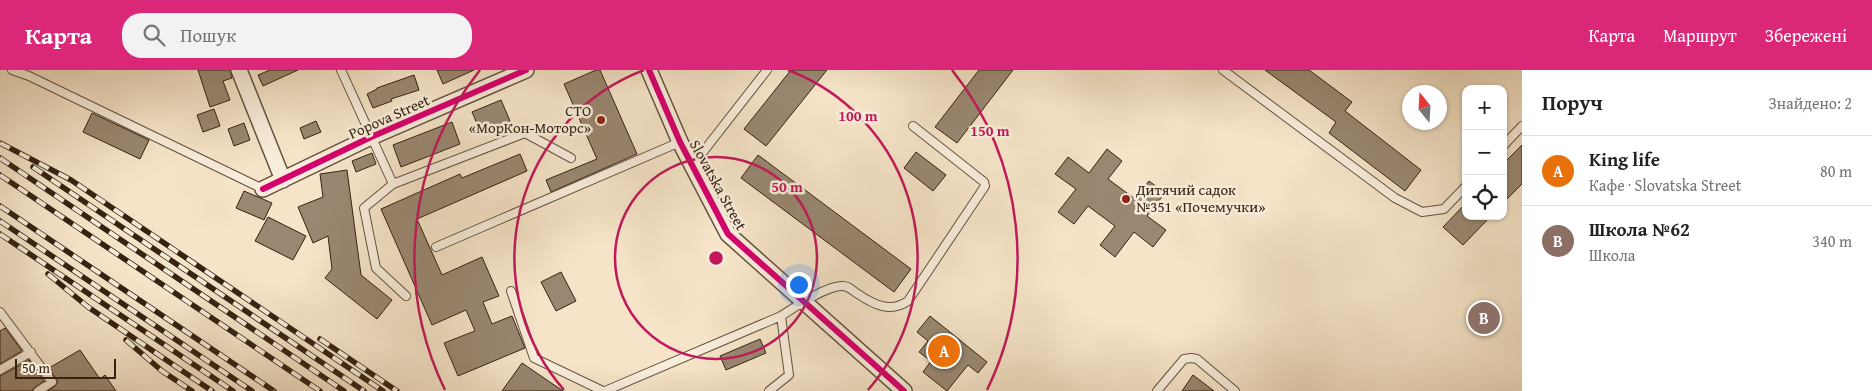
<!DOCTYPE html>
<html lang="uk">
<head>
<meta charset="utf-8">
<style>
  body { margin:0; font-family:"Gentium Book Plus",serif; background:#f2f2f2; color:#222 }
  .controls { position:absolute; right:15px; top:15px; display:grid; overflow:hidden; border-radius:10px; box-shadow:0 1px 4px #0004 }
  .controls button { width:45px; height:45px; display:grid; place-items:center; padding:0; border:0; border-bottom:1px solid #e0e0e0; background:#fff; color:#222; font:25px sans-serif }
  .compass { position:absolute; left:1402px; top:15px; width:45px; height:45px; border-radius:50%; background:#fff; box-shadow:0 1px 4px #0004; rotate:342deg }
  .scale { position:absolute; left:15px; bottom:12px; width:101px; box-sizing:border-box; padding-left:5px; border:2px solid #352212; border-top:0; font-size:14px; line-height:18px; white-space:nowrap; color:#352212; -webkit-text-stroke:4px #f8eddb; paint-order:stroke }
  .you { position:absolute; left:798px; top:214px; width:18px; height:18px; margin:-12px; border:4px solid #fff; border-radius:50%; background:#1a73e8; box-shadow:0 0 0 8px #1a73e833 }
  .badge { display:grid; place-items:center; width:32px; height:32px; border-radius:50%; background:#db2777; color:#fff; font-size:16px; font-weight:700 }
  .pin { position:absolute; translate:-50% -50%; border:2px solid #fff; box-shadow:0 1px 5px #0006 }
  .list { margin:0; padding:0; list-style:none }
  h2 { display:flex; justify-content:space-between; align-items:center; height:65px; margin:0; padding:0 20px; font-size:21px }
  h2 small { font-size:16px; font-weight:400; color:#767676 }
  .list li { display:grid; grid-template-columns:32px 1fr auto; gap:15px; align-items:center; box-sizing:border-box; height:70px; padding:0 20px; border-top:1px solid #e0e0e0 }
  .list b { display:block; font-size:19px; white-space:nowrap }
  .list p { margin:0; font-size:16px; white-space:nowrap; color:#767676 }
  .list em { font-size:16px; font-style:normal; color:#767676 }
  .icon { flex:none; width:28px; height:28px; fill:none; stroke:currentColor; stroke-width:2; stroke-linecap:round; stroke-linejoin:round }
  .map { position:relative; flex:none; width:1522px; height:321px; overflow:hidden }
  header { display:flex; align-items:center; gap:30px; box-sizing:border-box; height:70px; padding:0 25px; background:#db2777; color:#fff }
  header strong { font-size:24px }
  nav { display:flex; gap:28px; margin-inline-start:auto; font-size:18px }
  .search { width:350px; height:45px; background:#f2f2f2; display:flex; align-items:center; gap:12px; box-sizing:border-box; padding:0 18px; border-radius:20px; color:#767676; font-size:19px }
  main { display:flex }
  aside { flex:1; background:#fff }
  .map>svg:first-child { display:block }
  .building { fill:#998771; stroke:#352212 }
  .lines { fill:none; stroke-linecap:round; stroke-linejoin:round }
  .lane-casing { stroke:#655240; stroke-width:10 }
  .street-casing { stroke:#655240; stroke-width:18 }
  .lane { stroke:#f8eddb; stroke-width:8 }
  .street { stroke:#f8eddb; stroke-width:15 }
  .rail-casing { stroke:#352212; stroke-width:5.5 }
  .rail { stroke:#f8eddb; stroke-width:4; stroke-dasharray:11; stroke-linecap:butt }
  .cycleway-casing { stroke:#f8eddb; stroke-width:9 }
  .cycleway { stroke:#d6006c; stroke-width:6 }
  .ring { fill:none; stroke:#c2185b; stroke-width:2.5 }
  .poi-dot { fill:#8f2418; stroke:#f8eddb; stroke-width:2 }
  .labels { text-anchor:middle; stroke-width:5; stroke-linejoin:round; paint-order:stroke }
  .poi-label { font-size:15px; fill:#352212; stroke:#f8eddb; text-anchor:end }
  .street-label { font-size:15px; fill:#352212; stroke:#f8eddb }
  .centre { fill:#c2185b; stroke:#f8eddb; stroke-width:2.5 }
  .ring-label { font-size:15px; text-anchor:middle; font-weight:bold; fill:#c2185b; stroke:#f8eddb; stroke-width:5; stroke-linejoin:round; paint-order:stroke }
</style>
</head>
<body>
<header>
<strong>Карта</strong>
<div class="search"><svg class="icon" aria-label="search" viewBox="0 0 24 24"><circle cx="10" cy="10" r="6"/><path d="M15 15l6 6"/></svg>Пошук</div>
<nav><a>Карта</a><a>Маршрут</a><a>Збережені</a></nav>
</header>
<main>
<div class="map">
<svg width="1522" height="321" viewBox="0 0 1522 321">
  <rect width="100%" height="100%" fill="#f5e4c8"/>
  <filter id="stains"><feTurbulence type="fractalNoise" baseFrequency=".004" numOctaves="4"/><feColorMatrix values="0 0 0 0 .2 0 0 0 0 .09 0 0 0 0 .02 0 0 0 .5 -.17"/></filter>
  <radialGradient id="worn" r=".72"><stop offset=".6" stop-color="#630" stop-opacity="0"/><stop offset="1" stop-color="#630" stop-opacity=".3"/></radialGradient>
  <path class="building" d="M198,0H230L232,8L223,11L230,30L210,37Z
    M270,0H298L263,16L258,5Z
    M437,0H474L443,14Z
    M596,0H600L637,84L551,122L546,110L597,89L564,14Z
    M791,0H827L766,76L744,59Z
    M979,0H1013L957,73L935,57Z
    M1265,0H1309L1352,32L1345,41L1421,100L1405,121L1329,63L1336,52Z
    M414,5L419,20L391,29L392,31L373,38L367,24L377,19V18Z
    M501,30L510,51L481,63L472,42Z
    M214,39L220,56L203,62L197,45Z
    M92,43L149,70L140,89L83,62Z
    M316,51L321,62L304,69L300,58Z
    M452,52L460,74L401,97L393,75Z
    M244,53L250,70L234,76L228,59Z
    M1522,75V114L1503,133V94Z
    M1107,79L1122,91L1108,109L1135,129L1149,111L1165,123L1147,146L1166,160L1153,177L1134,162L1115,187L1100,175L1115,156L1088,136L1074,154L1058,142L1076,119L1055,104L1068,87L1089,103Z
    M916,82L946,105L933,121L904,98Z
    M372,83L376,94L356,102L352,91Z
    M520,84L527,101L417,149L442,205L482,187L499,226L483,232L492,254L512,246L525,278L458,306L444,273L475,261L466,240L432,255L381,139L460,104L462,108Z
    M758,85L911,199L894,222L741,108Z
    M347,100L361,205L392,230L377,249L325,208L332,199L328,166L313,173L298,137L323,127L320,104Z
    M244,121L272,133L264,150L236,138Z
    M1466,133V146H1491L1463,175L1443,157Z
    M268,147L306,166L293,190L255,171Z
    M561,202L576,231L556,241L541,212Z
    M930,246L987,292L978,303L968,295L947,321L923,302L931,291L919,282L928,271L917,262Z
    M5,258L22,281L0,294V261Z
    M760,269L766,283L726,300L720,286Z
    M80,280L100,309L105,305L116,321H48L55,316L58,312L49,298Z
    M29,290L44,311L35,317L32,321H0V306Z
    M522,293L563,321H502Z
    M1193,305L1214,321H1182Z"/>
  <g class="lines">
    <g class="lane-casing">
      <path id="lane" d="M12,0L29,6L263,119
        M341,0L393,114L525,63L571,88
        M1223,0L1395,128L1422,142L1444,139L1466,116
        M1503,76L1522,56
        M692,96L767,0
        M393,114L364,138L376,198L406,226
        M436,177L680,72
        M511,221L534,288L603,321
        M0,242L52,312L38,321
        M0,300L31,282
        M605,321L781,246C795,237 824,217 841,216C849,215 852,221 858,224C874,235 891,243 908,231L985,116L984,112L913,56
        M769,321L789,305L781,246
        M1157,321L1184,289L1191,288L1197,289L1235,321"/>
    </g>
    <g class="street-casing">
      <path id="street" d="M239,0L283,110
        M649,0L680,72L728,164L904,321
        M263,119L371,67L526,0"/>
    </g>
    <use href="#lane" class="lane"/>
    <use href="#street" class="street"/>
    <g class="rail-casing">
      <path id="rail" d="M0,73L71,110L383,321
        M0,88L344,321
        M33,97L364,321
        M0,105L320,321
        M0,136L274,321
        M0,151L252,321
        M0,164L233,321
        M48,204L88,237L212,321
        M320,269L397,321
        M126,270L162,301L192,321"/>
    </g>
    <use href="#rail" class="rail"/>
    <g class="cycleway-casing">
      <path id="cycleway" d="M649,0L680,72L728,164L904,321
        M263,119L371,67L526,0"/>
    </g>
    <use href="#cycleway" class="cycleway"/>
  </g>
  <g class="ring">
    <circle cx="716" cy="188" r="101"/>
    <path d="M564 320A201 201 0 0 1 644 0M788 0A201 201 0 0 1 868 320"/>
    <path d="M445 320A302 302 0 0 1 480 0M952 0A302 302 0 0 1 987 320"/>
  </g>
  <g class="poi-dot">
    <circle cx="601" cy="50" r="5"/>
    <circle cx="1126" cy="129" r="5"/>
  </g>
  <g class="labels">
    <g class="poi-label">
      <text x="591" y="46">СТО<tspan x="591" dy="17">«МорКон-Моторс»</tspan></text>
      <text x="1136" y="125" text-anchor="start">Дитячий садок<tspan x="1136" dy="17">№351 «Почемучки»</tspan></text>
    </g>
    <g class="street-label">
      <text transform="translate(389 47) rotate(-24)" y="5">Popova Street</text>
      <text transform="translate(718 115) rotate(61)" y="5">Slovatska Street</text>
    </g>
  </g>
  <circle cx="716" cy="188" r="8" class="centre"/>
  <g class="ring-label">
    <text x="858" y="51">100 m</text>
    <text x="990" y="66">150 m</text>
    <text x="787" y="122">50 m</text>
  </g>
  <rect width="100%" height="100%" filter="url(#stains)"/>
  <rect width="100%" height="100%" fill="url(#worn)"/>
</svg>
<div class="controls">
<button>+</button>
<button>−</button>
<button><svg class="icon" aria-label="locate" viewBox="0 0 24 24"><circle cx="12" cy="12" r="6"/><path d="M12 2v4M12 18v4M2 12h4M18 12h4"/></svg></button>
</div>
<svg class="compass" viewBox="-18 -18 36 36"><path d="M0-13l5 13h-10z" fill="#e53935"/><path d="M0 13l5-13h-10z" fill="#767676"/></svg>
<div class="scale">50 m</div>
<div class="you"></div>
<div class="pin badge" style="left:944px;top:281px;background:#e8710a">A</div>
<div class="pin badge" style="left:1484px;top:248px;background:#8d6e63">B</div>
</div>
<aside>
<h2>Поруч<small>Знайдено: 2</small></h2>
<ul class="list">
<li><span class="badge" style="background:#e8710a">A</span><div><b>King life</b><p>Кафе · Slovatska Street</p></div><em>80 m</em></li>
<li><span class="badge" style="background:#8d6e63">B</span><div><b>Школа №62</b><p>Школа</p></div><em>340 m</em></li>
</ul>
</aside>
</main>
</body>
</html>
